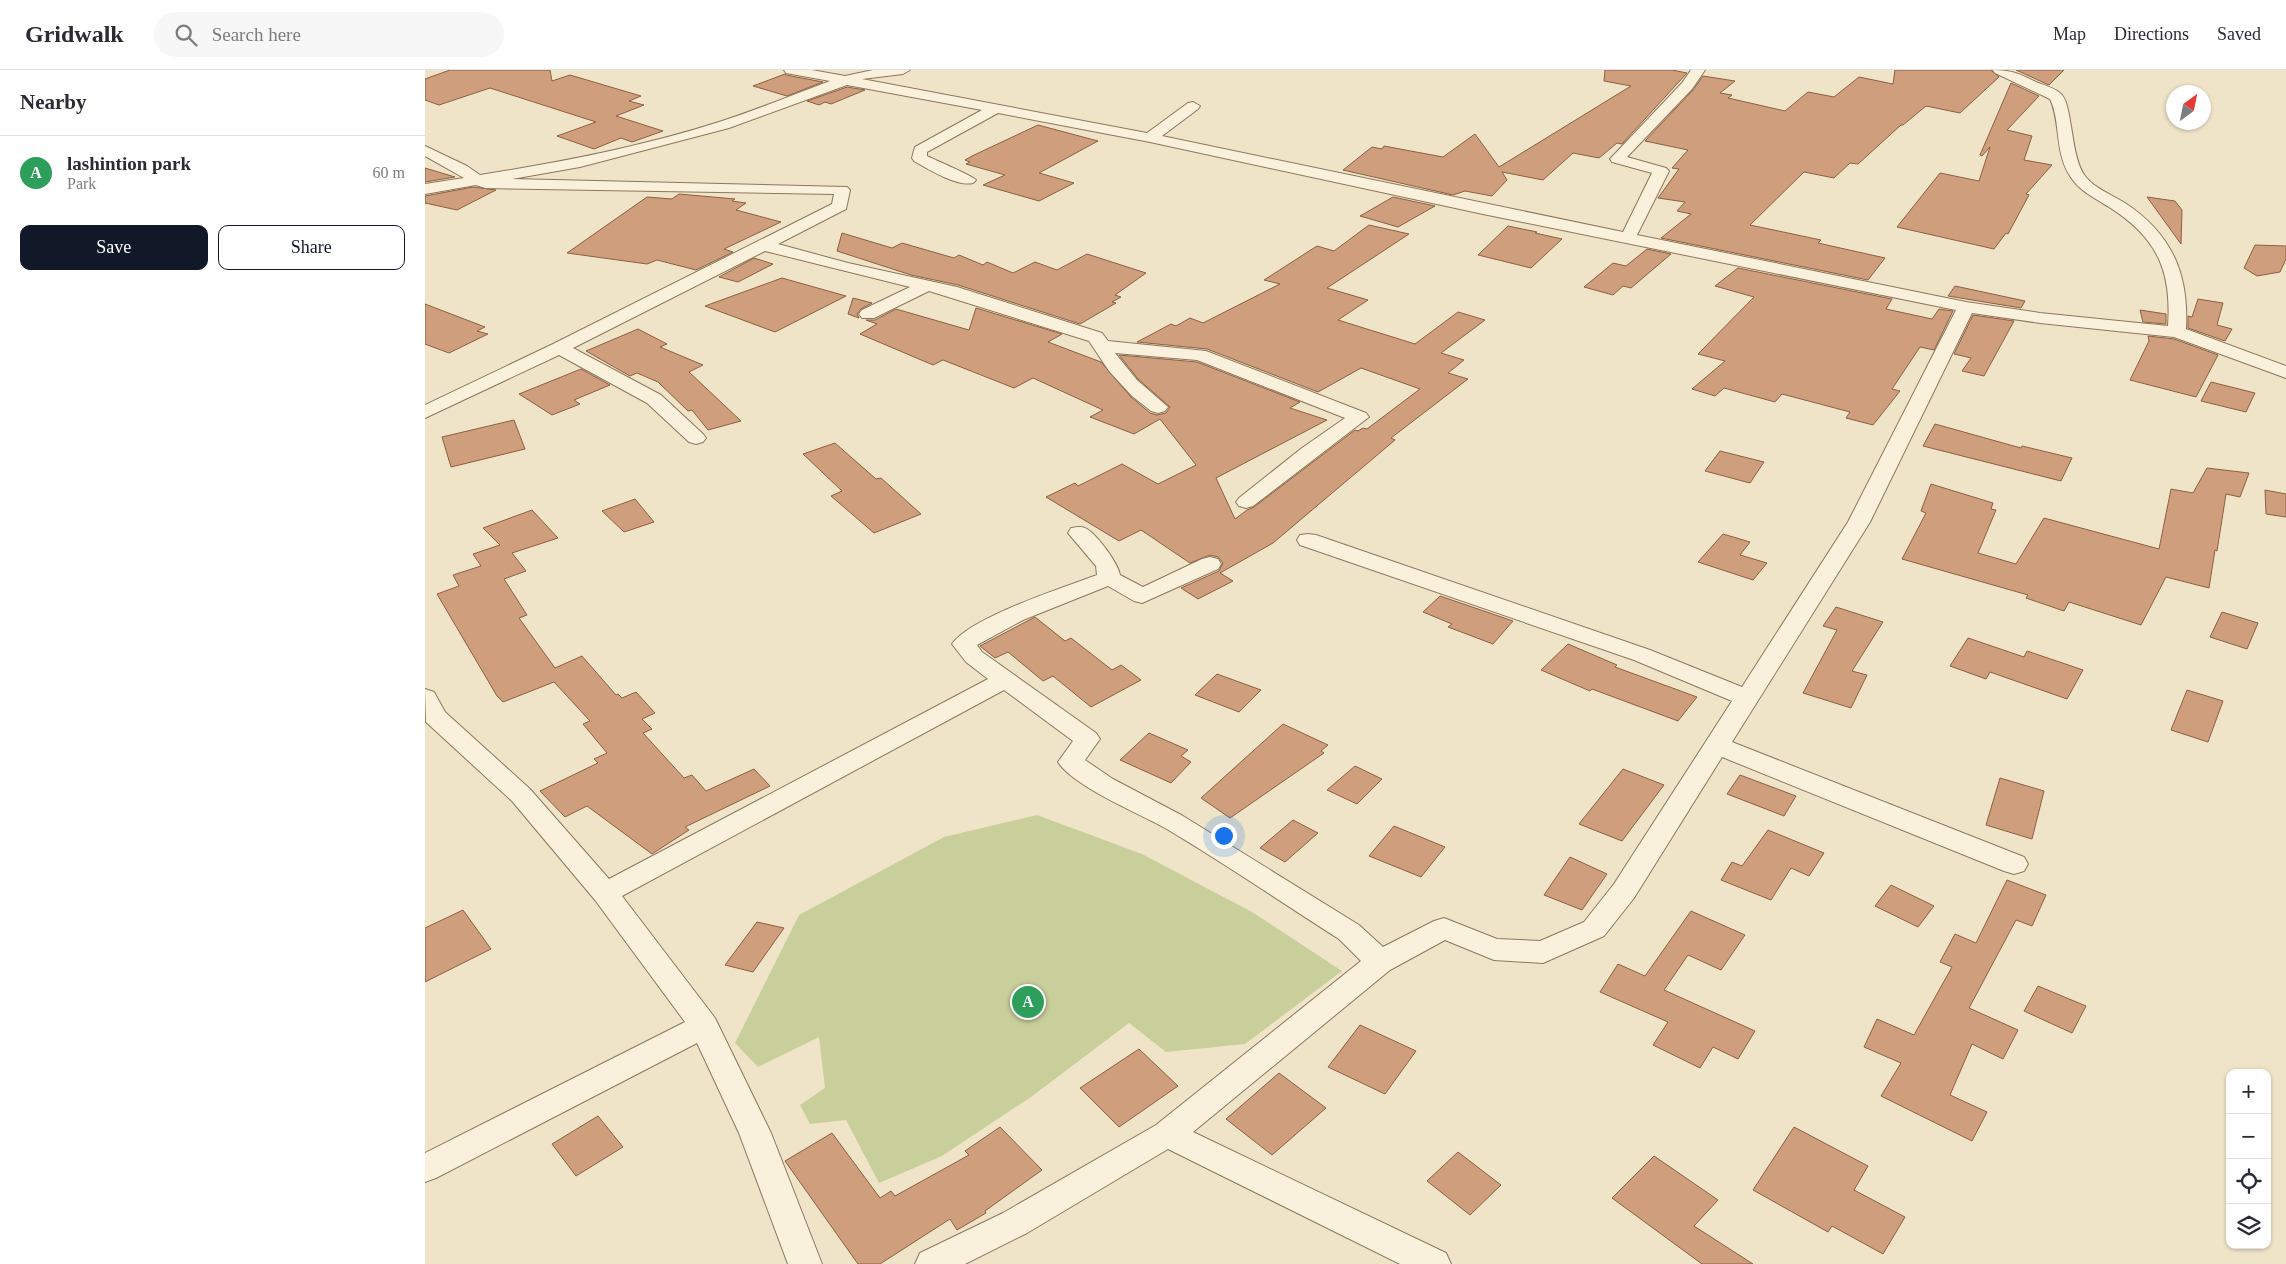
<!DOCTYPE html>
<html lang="en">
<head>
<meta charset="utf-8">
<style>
  body { margin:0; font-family:"Times New Roman",serif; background:#f7f7f7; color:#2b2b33 }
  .controls { position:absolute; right:15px; bottom:15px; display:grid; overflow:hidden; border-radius:10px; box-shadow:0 1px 4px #0004 }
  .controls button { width:45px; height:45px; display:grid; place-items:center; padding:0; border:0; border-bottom:1px solid #e1e1e2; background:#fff; color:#2b2b33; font:25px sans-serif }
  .compass { position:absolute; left:1741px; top:15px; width:45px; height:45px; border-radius:50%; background:#fff; box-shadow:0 1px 4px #0004; rotate:33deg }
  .you { position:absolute; left:798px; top:765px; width:18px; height:18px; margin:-12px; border:4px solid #fff; border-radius:50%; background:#1a73e8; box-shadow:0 0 0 8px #1a73e833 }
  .badge { display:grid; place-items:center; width:32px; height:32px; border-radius:50%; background:#111827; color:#fff; font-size:16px; font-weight:700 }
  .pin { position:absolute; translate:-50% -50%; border:2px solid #fff; box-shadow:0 1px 5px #0006 }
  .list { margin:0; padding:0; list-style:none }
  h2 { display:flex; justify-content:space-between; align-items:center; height:65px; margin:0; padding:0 20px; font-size:21px }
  h2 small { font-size:16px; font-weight:400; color:#7c7c81 }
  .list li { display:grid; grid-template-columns:32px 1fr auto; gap:15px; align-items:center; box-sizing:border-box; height:75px; padding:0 20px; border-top:1px solid #e1e1e2 }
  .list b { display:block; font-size:19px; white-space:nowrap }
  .list p { margin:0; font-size:16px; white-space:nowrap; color:#7c7c81 }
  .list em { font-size:16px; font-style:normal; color:#7c7c81 }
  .actions { display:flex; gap:10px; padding:15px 20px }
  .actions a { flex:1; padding:11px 0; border:1px solid #111827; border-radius:10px; text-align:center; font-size:18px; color:#111827 }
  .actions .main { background:#111827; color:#fff }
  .icon { flex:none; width:28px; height:28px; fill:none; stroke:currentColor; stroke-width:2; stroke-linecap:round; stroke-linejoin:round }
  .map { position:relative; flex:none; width:1861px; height:1194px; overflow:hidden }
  header { display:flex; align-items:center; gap:30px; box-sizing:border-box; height:70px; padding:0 25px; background:#fff; border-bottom:1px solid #e1e1e2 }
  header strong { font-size:24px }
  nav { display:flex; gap:28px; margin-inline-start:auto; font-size:18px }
  .search { width:350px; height:45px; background:#f7f7f7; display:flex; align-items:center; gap:12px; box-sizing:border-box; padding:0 18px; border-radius:28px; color:#7c7c81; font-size:19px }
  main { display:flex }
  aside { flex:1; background:#fff }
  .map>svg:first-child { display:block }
  .green { fill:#c9cf9b }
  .building { fill:#cf9f7d; stroke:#8d5f41 }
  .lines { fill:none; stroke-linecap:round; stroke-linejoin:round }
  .street-casing { stroke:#8d765c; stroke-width:2 }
  .street { fill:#faf1dc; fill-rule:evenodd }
</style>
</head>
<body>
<header>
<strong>Gridwalk</strong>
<div class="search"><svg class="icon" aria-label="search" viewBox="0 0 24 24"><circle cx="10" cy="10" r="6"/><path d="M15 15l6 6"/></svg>Search here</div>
<nav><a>Map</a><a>Directions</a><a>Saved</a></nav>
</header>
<main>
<aside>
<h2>Nearby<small></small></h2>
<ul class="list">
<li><span class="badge" style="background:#2e9e5b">A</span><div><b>lashintion park</b><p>Park</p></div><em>60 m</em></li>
</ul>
<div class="actions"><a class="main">Save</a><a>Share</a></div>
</aside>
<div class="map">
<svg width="1861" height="1194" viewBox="0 0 1861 1194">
  <rect width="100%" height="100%" fill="#f0e4c8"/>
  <path class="green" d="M612,745L717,784L827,842L917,901L820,974L741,982L704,953L606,1027L517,1086L454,1113L421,1050L385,1054L375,1035L400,1018L394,967L333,997L310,973L374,845L519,767Z"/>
  <path class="building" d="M25,0H125L127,11L145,5L216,26L204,31L219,35L191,46L238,61L207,72L196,68L169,79L132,66L171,52L65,18L14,35L0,30V9Z
    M1180,0H1247L1262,3L1197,74L1192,73L1174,88L1148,83L1118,110L1077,102L1082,110L1067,126L1040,121L1028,125L918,100L947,77L957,79L959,76L1018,87L1050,64L1074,97L1206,16L1179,11Z
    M1470,0H1566L1574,7L1535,43L1501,36L1478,55H1476L1433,94L1425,93L1409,108L1379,102L1325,155L1396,170L1393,173L1460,188L1443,210L1236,168L1266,144L1252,141L1260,132L1233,128L1254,99L1247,98L1263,80L1220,71L1268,20L1278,6L1310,11L1295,23L1307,25L1303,28L1360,41L1383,22L1409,27L1434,7L1468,14Z
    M1591,0H1639L1624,15Z
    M360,4L361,5L398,12L362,26L328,16Z
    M1586,13L1614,26L1582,60L1607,66L1599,90L1627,95L1601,124L1604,125L1583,164L1581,163L1569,179L1472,157L1515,103L1554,111L1565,77L1557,86L1555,85Z
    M422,17L440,20L406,34L400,32L394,35L382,31Z
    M613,55L673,71L614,103L649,113L614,131L558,115L580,105L541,94L545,92L540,90L547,86Z
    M0,98L30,107L0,112Z
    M48,117L71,120L32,140L0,133V126Z
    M254,124L310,129L307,131L321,133L311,140L356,152L299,179L308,182L271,200L232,190L222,194L142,183L222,127L247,129Z
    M968,127L1010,136L973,157L935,146Z
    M1722,127L1750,131L1757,140L1756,174Z
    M944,155L984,164L902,218L943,230L913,250L990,274L1033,242L1060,250L1016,283L1039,290L1023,303L1043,309L966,368L970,370L848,473L795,503L808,511L773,529L756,518L794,501L798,493L793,487L785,485L765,493L716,460L694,471L621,427L650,413L653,416L697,394L733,414L771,395L735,349L709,364L665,347L678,340L608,308L589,318L518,290L508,295L435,264L452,254L441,250H450L471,239L544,260L551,238L637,264L623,272L676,292L706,327L725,343L732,345L741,343L745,337L713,309L694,285L772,292L875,332L865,338L902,350L791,408L810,449L822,440L829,437L930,360L933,361L938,358L942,359L995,319L936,298L893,322L782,279L712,272L746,254L751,256L765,248L778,253L855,214L839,210L892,176L909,181Z
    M1083,156L1112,162L1110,163L1137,169L1106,198L1053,185Z
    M417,163L467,178L477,173L529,188L534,185L558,195L562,192L588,203L610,192L632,200L662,184L721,203L690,225L696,227L687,232L691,233L655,254L533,215L486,205L412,181Z
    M1830,175L1861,176V189L1855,202L1832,206L1819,198Z
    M1222,179L1246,184L1206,218L1198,216L1188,225L1159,217L1188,193L1201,196Z
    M329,188L348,194L313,212L294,207Z
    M1313,198L1467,229L1461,239L1507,249L1514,239L1528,241L1509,280L1495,277L1467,319L1475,321L1448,355L1421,348L1425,342L1357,324L1350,332L1299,318L1290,326L1267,319L1300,291L1273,284L1329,227L1290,216Z
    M357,208L421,226L350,262L280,236Z
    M1530,216L1600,231L1596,238L1523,226Z
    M428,228L447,233L436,239L432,244L434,248L423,244Z
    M1773,229L1798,233L1792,255L1807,259L1800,271L1763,258V246L1767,247Z
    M0,234L60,257L52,261L63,264L24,283L0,274Z
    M1715,240L1741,244V254L1718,252Z
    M1548,245L1589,251L1559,306L1537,301L1546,288L1529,284Z
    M213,259L242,274L235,277L278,295L264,302L316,351L283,360L267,340L263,341L233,312L212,303L205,306L161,281Z
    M1723,266L1749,269L1793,285L1771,327L1705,310L1724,271Z
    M156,299L185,315L149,330L155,334L127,345L94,324Z
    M1786,312L1830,323L1821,342L1776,331Z
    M89,350L100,379L26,397L17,367Z
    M1510,354L1596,378L1597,376L1647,388L1636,411L1498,376Z
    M410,373L451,409L456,408L496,444L449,463L406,426L417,421L378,384Z
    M1295,381L1339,392L1325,413L1280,401Z
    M1782,398L1824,403L1815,427L1801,424L1792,481L1790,480L1784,518L1741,507L1716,555L1644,532L1639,541L1601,528L1603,525L1477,489L1501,443L1496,441L1506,414L1568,433L1566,439L1571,440L1553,483L1591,494L1619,448L1734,479L1746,419L1768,423Z
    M1840,420L1861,424V447L1841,444Z
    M210,429L229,452L199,462L177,441Z
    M107,440L133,468L87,483L101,501L79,509L102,545L94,548L130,598L157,586L191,625L193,624L197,628L211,622L230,643L217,649L227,659L218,663L259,708L267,705L281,721L329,699L345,716L260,757L264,760L227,784L162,736L140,747L115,721L173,693L169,689L182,683L158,654L165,651L129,612L78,632L72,626L12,524L34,516L28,505L56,496L48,484L75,475L58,458Z
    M1298,464L1325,472L1315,485L1342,493L1328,510L1273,492Z
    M1015,526L1088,551L1068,574L1023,557L1027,554L998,542Z
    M1411,537L1458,552L1427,601L1442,605L1426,638L1378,623L1412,560L1398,556Z
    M1797,542L1833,553L1822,579L1785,567Z
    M610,547L640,571L646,568L687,600L696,595L716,610L666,637L628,606L618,611L583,582L570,588L555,576Z
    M1543,568L1599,587L1602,581L1658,600L1642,629L1565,602L1561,609L1525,596Z
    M1143,574L1192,595L1190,597L1272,627L1253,651L1167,619L1165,621L1116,600Z
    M792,604L836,620L814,642L770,625Z
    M1762,620L1798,631L1783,672L1746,660Z
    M858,654L903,675L896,681L899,683L805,748L776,728Z
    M724,663L763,680L756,686L766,692L746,713L695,690Z
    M930,696L957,709L932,734L902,720Z
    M1198,699L1239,715L1197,771L1154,754Z
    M1315,705L1371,726L1359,746L1302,724Z
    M1575,708L1619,721L1607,769L1561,755Z
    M868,750L893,763L860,792L835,778Z
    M969,756L1020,777L996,807L944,786Z
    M1343,760L1399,783L1384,806L1366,798L1346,830L1296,810L1307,792L1317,796Z
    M1145,787L1182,804L1157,840L1119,825Z
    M1582,810L1621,825L1607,856L1591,850L1544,938L1593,960L1578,989L1547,974L1525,1025L1562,1042L1547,1071L1456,1026L1476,993L1439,977L1452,949L1489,965L1527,897L1515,892L1530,864L1551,873Z
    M1466,815L1509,836L1493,857L1450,836Z
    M38,840L66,879L0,912V858Z
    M1266,841L1320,865L1296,900L1263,885L1239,920L1330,961L1313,989L1288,977L1275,998L1228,975L1243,952L1175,922L1193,894L1220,906Z
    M332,852L359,858L328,902L300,895Z
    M1613,916L1661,936L1647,963L1599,941Z
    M935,955L991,981L960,1024L903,997Z
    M714,979L753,1016L694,1057L655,1018Z
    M854,1003L901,1038L847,1085L801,1049Z
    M173,1046L198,1077L151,1106L127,1074Z
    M575,1057L617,1100L560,1141L561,1143L532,1160L525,1149L455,1194H433L360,1091L407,1063L455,1128L466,1121L470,1126L544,1085L540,1081Z
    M1369,1057L1443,1096L1429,1120L1480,1147L1458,1184L1407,1156L1403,1162L1328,1120Z
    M1033,1082L1076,1115L1045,1145L1002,1111Z
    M1229,1086L1293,1130L1269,1156L1328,1194H1277L1187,1128Z"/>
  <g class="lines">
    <g class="street-casing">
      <path id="street" d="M359,0H387L420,6L448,0H485L478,4L437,9L722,63L763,33L768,32L775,36L773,39L737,66L1198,162L1227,103L1187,92L1185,89L1257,13L1266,0H1280L1267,19L1202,87L1241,98L1244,101L1212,165L1541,232L1615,243L1743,256C1747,199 1731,167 1684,137C1670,128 1654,121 1645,106C1629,81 1636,51 1625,29L1570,3L1568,0C1587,0 1595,4 1611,12C1619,15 1629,18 1635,23C1648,32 1645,87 1660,106C1669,118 1687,125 1700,133C1747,164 1764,204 1761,259L1861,296V308L1749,267L1615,253L1547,243L1445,452L1307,672L1599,787L1603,794L1599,801L1589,804L1579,801L1297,687L1209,828L1179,866L1118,893L1069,890L1020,870L965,900L768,1062L1021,1183L1026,1194H975L743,1079L602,1163L540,1194H490L495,1183L578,1143L731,1055L936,891L914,869C856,832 799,793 740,758C713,743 648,716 633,692L648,671L579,620L197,826L290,948L346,1063L397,1194H363L314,1063L272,973L11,1108L0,1112V1083L260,952L170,830L87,731L1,652L0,619L9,622L20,642L105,719L184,809L563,609L541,592L527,574C546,547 640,517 672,505L671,496L643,463L646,458C652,457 657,456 662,459C673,466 693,493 695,505L718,517L777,489L785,487L793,489L796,494L793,499L717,533L709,531L683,516L598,550L552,575L557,582L671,663L675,669L660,690L688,709L758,746L934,855L958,877L1009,851L1019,848L1072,869L1115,871L1159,852L1189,814L1307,631L1209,590L875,475L872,470L875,465L883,464L891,465L1225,580L1317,617L1423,452L1531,240L1058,144L725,72L573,43L502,82V86C510,90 548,106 551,110L548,113C532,117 503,99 489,91L487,88L490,77L557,40L422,15L304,58L155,97L87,109L422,117L425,120L421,139L353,174L423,193L532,217L677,263L683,271L781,281L941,343L944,347L828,436L821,438L814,436L811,432L814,428L877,378L920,348L772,290L690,283L712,310L743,337L740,341L733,343L726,341L707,326L684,301L664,271L504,221L449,248H437L434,244L437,240L485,217L340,181L148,278L236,325L278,364L281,368L278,372L271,374L264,372L222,333L134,285L0,348V335L128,274L407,134L409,124L60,118L51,115L0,124V114L39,108L0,86V76L42,96L55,105C136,92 216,77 294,52C331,40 368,25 405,11L361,3Z"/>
    </g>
    <use href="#street" class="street"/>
  </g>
</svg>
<div class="controls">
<button>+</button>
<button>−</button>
<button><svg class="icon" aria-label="locate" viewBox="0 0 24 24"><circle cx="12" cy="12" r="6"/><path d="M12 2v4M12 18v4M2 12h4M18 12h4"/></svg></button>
<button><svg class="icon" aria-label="layers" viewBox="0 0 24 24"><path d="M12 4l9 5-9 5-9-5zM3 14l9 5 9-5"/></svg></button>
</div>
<svg class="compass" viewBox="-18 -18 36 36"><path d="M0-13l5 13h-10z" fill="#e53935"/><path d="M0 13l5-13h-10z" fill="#7c7c81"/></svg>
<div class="you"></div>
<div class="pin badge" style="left:603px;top:932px;background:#2e9e5b">A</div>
</div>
</main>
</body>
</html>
